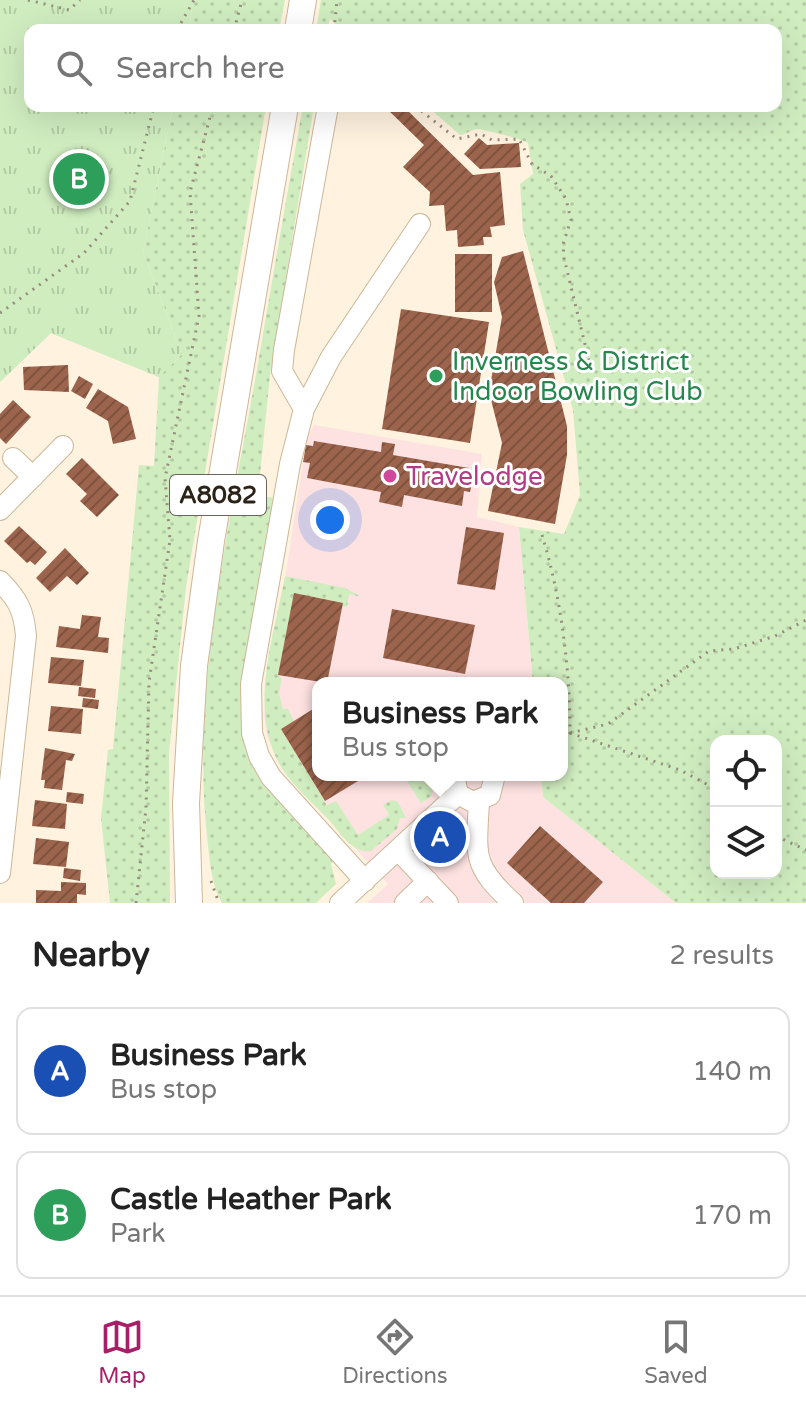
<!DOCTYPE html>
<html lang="en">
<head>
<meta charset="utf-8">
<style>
  body { margin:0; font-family:"Varela Round",sans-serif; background:#f6f6f6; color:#222 }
  .controls { position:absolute; right:24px; bottom:24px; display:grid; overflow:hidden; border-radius:16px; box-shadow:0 8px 32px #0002 }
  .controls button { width:72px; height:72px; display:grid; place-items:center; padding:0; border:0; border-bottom:2px solid #e0e0e0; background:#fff; color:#222; font:40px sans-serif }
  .you { position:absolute; left:330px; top:520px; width:28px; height:28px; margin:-20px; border:6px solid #fff; border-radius:50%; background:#1a73e8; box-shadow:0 0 0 12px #1a73e833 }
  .badge { display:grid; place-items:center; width:52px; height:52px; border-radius:50%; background:#a71f67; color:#fff; font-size:26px; font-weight:700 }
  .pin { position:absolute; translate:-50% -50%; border:4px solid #fff; box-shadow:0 2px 8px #0006 }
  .popup { position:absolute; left:312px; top:677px; width:256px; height:104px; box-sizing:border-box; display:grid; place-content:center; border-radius:16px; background:#fff; filter:drop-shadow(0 2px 6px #0005); font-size:26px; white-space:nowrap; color:#767676 }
  .popup b { font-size:30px; color:#222 }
  .popup::after { content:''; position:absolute; left:50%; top:100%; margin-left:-16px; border:16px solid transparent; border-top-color:#fff }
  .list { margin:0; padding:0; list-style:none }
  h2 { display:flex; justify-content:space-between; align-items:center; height:104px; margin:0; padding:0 32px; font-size:34px }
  h2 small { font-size:26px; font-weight:400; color:#767676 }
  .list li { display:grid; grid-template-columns:52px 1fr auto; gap:24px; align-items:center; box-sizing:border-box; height:128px; margin:0 16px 16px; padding:0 16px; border:2px solid #e0e0e0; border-radius:16px }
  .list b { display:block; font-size:30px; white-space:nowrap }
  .list p { margin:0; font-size:26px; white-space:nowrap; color:#767676 }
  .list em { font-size:26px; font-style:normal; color:#767676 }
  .icon { flex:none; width:44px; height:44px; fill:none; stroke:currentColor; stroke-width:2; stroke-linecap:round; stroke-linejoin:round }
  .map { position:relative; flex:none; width:806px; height:903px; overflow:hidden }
  .search { position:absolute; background:#fff; box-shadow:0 8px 32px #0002; left:24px; right:24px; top:24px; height:88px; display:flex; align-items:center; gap:20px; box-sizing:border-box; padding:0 28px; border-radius:16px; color:#767676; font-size:30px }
  .sheet { height:392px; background:#fff }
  nav { display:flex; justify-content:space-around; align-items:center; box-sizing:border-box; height:112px; border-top:2px solid #e0e0e0; background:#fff; font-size:22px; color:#767676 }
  nav a { display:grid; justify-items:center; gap:4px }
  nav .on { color:#a71f67 }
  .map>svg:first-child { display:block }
  .commercial { fill:#fee2e2 }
  .grass { fill:url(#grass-dots); fill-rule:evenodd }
  .park { fill:url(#park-tufts) }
  .building { fill:url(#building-hatch) }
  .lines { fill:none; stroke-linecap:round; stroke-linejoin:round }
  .minor-casing { stroke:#ccb798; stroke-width:22 }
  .major-casing { stroke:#ccb798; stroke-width:28 }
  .path { stroke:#978c7d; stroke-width:3; stroke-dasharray:2 6; stroke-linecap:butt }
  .minor { stroke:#fff; stroke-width:20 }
  .major { stroke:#fff; stroke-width:26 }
  .leisure-dot { fill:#2e9e5b; stroke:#fff; stroke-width:3 }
  .hotel-dot { fill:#d1479c; stroke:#fff; stroke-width:3 }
  .labels { text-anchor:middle; stroke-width:6; stroke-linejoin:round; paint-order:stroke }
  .shield { fill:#fff; stroke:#6b655d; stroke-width:2 }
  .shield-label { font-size:24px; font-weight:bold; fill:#2b2317 }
  .leisure-label { font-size:26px; fill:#27864d; stroke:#fff; text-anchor:start }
  .hotel-label { font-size:26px; fill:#b23c85; stroke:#fff; text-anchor:start }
</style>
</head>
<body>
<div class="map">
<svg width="806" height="903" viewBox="0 0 806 903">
  <defs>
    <pattern id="grass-dots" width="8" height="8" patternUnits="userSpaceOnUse" patternTransform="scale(2)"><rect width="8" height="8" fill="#d0edc0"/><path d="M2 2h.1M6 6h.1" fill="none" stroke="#b3cba4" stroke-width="1.8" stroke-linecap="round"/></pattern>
    <pattern id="park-tufts" width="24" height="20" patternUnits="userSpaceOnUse" patternTransform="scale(2)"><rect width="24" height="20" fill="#d0edc0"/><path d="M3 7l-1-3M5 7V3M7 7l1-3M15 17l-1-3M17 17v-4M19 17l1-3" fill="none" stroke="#b3cba4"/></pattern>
    <pattern id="building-hatch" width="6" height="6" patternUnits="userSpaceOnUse" patternTransform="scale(2)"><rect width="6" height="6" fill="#9c644c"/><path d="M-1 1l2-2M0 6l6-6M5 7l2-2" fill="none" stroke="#7f523e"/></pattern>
  </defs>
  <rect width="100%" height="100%" fill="#fff2df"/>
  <path class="commercial" d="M314,425L482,454L477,517L519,527L533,683H318V775H541L543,797L676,903H367L388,884L283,770L267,736L264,716L303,462L308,436Z"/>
  <path class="grass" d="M194,0H285L279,30H188Z
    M321,0H806V903H676L543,797L541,775H562V683H533L519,527L564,534L580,495L573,410L523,230L520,184L533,174L528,143C524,139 485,130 478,129C471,129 467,134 460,135L427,106H776V30H342L330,19L327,30H316ZM716,741H776V873H716Z
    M173,106H266L186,587L169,754L170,903H110L101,818L108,750L113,749L139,465L154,466L159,377L51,333L0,382L34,325L171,365L182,354L143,252Z
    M303,106H314L270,375L258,495L274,498L242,697C241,772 286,809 334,860L331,864L336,884L316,903H222C212,886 210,865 208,845C189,695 231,517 257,369C272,281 287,194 303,106Z
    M285,576L345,588L362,597L349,594L347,607L342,606L278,675L282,679L279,693L283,709H288L294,721L281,729L327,805L336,801L358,835L389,815L383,805L392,800L398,802L406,818H400L397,829L371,851C353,854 340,833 329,820C314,804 295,788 283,770C246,713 274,637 285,576Z
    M403,775H422V782H433L432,796L421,803Z"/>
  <path class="park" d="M0,0H194L188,30H30V106H173L143,252L182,354L159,377L51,333L0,382Z"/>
  <path class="building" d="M384,106H403L473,175L500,172L505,225L490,227L492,237H483L484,245L458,247L457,230L446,231L444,205L429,206L430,192L403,167L424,145Z
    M479,138L487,145L519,143L521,167L480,169L464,154Z
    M523,251L567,426V455L555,524L488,511L502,443L489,392L502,317L494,282L502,257Z
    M455,254H492V312H455Z
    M401,309L489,322L470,443L382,429Z
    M68,365L69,392L24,390L23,367Z
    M79,376L93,384L85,399L71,391Z
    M98,389L128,407L136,439L113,444L108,421L86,408Z
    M13,400L31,417L6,444L0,438V414Z
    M314,441L381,452L382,442L395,444L393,455L469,468L468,472L474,473L470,492L464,491L462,506L404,495L402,507L379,502L381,492L307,478L310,463L303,462L306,445L313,446Z
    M82,458L119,495L97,517L80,501L87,494L66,474Z
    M19,526L47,552L35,565L30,561L27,563L4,541Z
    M466,527L504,533L495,590L457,584Z
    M65,548L89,573L77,585L67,576L50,592L36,578Z
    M294,593L343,603L327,683L278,675Z
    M392,609L475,625L465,674L383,658Z
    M82,615L101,617L98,637L109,638L108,653L56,647L59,626L80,629Z
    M51,657L84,660L81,686L48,683Z
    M79,687L96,689L95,698L78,696Z
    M83,698L99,700L98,709L82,707Z
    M51,706L83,709L81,734L48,731Z
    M318,706V775H368L325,801L281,729Z
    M45,748L75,754L72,761L66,760L62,790L44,788L45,780H41Z
    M67,792L84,794L83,804L66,802Z
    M35,800L67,804L65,829L32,826Z
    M540,826L603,882L584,903H551L507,863Z
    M36,838L69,842L66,867L33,864Z
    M64,868L81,870L80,881L63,878Z
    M61,882L86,883V895L77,894V903H36V890L61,891Z"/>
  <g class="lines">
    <g class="minor-casing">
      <path id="minor" d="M304,409L282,371L284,350L328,106
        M13,458L33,477
        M0,510L63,446
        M0,581C18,599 24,611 26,636L0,873
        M454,775L458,794L473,802L490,795L495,775
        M479,802C476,856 472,866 513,903
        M398,850L448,903
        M365,881L271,777L259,756L252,733L251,684L290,464L304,409L331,357L420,224
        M340,903L458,794
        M405,903L428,881"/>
    </g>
    <g class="major-casing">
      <path id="major" d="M298,30L303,0
        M189,903L186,803L194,666L211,541L285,106"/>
    </g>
    <path class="path" d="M28,0L69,10L80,0
      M177,30L194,0
      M234,30L242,0
      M334,30L337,0
      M415,106L457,139L481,134L492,140L519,139L532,164L551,176L566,199L571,220L563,244L564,258L590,365
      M0,313L84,253L130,201L154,106
      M542,535C561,596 570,669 570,733L562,741
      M570,733L608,724L709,651L734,649L775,636L806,620
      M570,733L680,770L716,789
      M776,836L806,850
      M211,881L219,903
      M136,903L146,808L149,682L170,540L165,478L199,316L190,192L213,106"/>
    <use href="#minor" class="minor"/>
    <use href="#major" class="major"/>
  </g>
  <circle class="leisure-dot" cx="436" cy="376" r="8"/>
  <circle class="hotel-dot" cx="390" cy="476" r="8"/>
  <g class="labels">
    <rect class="shield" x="170" y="475" width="96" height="40" rx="6"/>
    <g class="shield-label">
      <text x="218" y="503">A8082</text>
    </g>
    <g class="leisure-label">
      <text x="452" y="370">Inverness &amp; District<tspan x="452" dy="30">Indoor Bowling Club</tspan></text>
    </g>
    <g class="hotel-label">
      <text x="406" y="485">Travelodge</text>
    </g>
  </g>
</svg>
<div class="controls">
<button><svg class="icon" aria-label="locate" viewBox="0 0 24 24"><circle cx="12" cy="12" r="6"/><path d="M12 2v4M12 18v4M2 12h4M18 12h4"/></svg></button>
<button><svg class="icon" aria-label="layers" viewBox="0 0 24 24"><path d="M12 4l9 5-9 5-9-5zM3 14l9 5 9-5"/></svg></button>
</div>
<div class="you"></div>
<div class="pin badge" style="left:440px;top:837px;background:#1a4fb4">A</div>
<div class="popup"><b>Business Park</b>Bus stop</div>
<div class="pin badge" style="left:79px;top:179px;background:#2e9e5b">B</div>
<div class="search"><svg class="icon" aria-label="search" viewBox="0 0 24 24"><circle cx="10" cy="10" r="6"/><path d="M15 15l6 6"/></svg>Search here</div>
</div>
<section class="sheet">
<h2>Nearby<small>2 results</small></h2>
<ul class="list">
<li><span class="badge" style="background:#1a4fb4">A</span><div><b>Business Park</b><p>Bus stop</p></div><em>140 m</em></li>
<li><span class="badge" style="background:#2e9e5b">B</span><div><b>Castle Heather Park</b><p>Park</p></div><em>170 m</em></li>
</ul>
</section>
<nav>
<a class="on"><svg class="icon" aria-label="map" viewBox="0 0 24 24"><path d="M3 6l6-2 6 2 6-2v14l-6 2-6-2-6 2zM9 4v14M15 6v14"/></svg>Map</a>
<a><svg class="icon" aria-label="directions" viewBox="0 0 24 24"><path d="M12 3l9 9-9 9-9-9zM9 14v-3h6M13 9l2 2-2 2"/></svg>Directions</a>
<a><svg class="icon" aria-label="saved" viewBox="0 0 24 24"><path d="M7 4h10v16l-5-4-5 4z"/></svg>Saved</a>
</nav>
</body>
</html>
